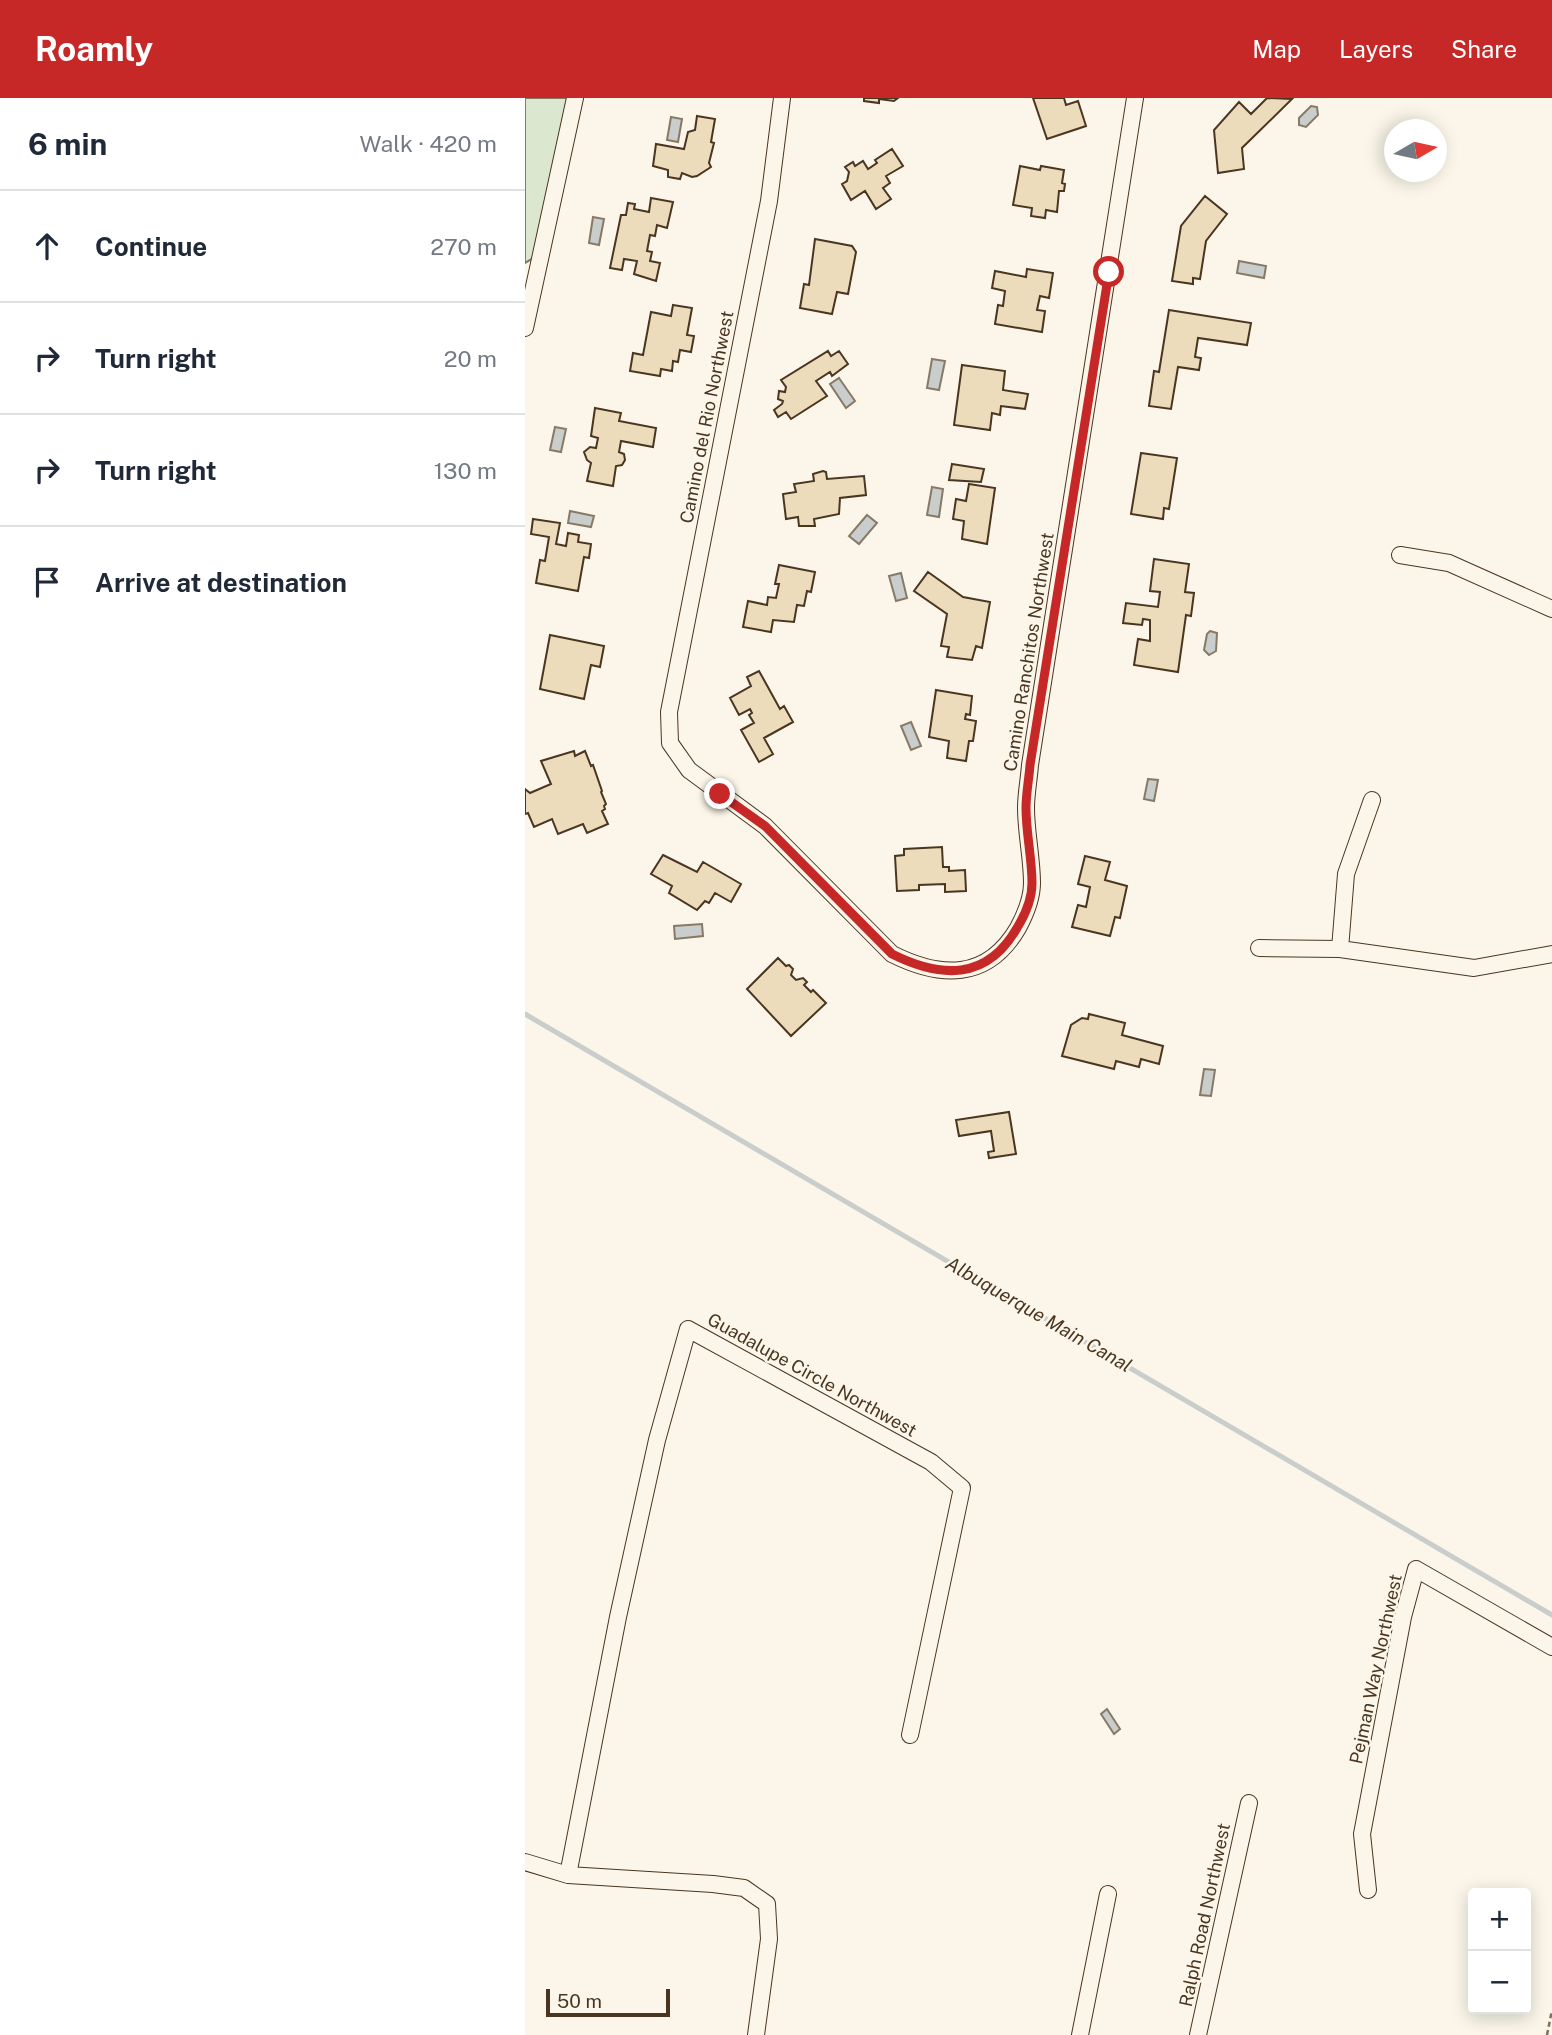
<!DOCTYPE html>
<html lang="en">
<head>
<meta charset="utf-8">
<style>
  body { margin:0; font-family:"Public Sans",sans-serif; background:#f2f2f3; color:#1f2937 }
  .controls { position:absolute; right:21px; bottom:21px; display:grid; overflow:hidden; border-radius:7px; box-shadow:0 4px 18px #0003 }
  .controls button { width:63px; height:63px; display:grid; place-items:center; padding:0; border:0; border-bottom:2px solid #e0e1e3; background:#fff; color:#1f2937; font:35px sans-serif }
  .compass { position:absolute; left:859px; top:21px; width:63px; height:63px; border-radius:50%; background:#fff; box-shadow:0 4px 18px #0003; rotate:81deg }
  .scale { position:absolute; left:21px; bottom:18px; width:124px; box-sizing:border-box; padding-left:7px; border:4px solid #4a3520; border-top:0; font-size:19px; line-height:24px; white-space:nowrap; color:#4a3520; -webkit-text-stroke:5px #fbf6e9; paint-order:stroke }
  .stop { position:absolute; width:21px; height:21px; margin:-16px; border:5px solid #c62828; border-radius:50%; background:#fff }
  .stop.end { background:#c62828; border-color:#fff; box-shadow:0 2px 7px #0008 }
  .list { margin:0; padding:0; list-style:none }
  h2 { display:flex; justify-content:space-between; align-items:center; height:91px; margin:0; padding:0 28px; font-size:30px }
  h2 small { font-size:23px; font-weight:400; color:#747a83 }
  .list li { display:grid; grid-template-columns:46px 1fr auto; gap:21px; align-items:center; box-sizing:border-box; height:112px; padding:0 28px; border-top:2px solid #e0e1e3 }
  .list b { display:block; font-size:26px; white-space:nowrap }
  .list em { font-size:23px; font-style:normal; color:#747a83 }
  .icon { flex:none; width:38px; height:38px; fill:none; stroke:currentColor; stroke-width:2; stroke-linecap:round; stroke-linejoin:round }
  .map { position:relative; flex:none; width:1027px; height:1937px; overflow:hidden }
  header { display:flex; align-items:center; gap:42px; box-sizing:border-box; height:98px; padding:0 35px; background:#c62828; color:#fff }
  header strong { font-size:33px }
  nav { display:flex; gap:38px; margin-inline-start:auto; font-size:24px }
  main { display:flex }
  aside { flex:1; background:#fff }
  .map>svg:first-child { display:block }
  .green { fill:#dce7d0; stroke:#887966; stroke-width:2 }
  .water { fill:#c9cecd; stroke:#887966; stroke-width:2 }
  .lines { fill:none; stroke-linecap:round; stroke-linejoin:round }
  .stream { stroke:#c9cecd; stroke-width:5 }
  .building { fill:#ecdcbc; stroke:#4a3520; stroke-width:2 }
  .minor-casing { stroke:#4a3520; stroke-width:18 }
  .path { stroke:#7f6f5c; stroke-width:2.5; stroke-dasharray:5 3.5; stroke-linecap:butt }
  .minor { stroke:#fbf6e9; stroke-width:16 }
  .route { stroke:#c62828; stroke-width:9 }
  .labels { text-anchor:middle; stroke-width:5; stroke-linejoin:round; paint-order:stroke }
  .street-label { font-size:18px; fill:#4a3520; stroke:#fbf6e9 }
  .water-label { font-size:19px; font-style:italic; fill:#4a3520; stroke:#fbf6e9 }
</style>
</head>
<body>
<header>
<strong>Roamly</strong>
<nav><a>Map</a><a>Layers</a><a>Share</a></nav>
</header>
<main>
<aside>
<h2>6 min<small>Walk · 420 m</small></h2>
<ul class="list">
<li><svg class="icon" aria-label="ahead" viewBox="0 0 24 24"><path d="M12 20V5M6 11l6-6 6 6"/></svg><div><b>Continue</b></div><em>270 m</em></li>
<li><svg class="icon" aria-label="right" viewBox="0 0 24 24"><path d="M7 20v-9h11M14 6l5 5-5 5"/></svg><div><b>Turn right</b></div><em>20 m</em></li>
<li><svg class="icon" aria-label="right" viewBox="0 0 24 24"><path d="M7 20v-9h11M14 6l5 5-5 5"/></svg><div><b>Turn right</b></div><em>130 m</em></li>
<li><svg class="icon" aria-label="arrive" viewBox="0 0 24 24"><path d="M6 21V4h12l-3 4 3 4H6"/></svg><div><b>Arrive at destination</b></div></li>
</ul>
</aside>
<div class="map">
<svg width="1027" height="1937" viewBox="0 0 1027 1937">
  <rect width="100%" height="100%" fill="#fbf6e9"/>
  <path class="green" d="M0,0H45L8,160L0,165Z"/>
  <path class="water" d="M786,8L792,9L793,17L781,29L774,27V20Z
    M146,19L157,21L153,44L142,42Z
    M68,119L79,121L74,147L64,145Z
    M714,163L741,168L739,180L712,175Z
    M407,261L420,263L414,292L402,290Z
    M314,280L330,303L321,310L305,286Z
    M30,329L41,331L36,354L25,352Z
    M407,389L418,391L414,419L402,417Z
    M45,413L69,418L66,429L43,425Z
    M342,417L352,425L334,446L324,438Z
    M376,475L382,500L371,503L364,478Z
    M685,533L692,535L691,553L684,557L679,552L682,536Z
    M386,624L396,648L386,652L376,628Z
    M623,681L633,682L629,703L619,701Z
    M177,826L178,838L150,841L149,828Z
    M679,971L690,972L686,998L675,997Z
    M582,1611L595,1631L589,1636L576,1616Z"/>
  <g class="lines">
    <path class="stream" d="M0,916L1027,1517"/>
  </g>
  <path class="building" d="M339,0H373L369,3L354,1V5L339,3Z
    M508,0H539L541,7L553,3L561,28L522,41Z
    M742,0L767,1L717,50L719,71L693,75L689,32L714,4L726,16Z
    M172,18L190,21L186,44L189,45L184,65L186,69L172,78L167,79L157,75L155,81L143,79V72L128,68L131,46L159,51L163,34L170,32Z
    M367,51L378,68L361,78L365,85L358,90L366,101L351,111L340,93L326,102L317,86L322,83L324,74L320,69L328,64L330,68L338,63L343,71L352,65L350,62Z
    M495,68L515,72L516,68L539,72L537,85L540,86L539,93H534L532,114L521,112L520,120L506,118L507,110L488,107Z
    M680,98L702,116L681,143L675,181L668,180V186L647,183L656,128Z
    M126,100L148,104L142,130L132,127L130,138L125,137L122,153L127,154L125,163L135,165L131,183L109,176L112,163L99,161L97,172L85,170L96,117H101L103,105L110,106L109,111L124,114Z
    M290,141L327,148L331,154L323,196L312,194L307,216L275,210L279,186L284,187Z
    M502,171L528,175L524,200L515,198L512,212L520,213L517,234L470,226L473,207L478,208L480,193L467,190L470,173L501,179Z
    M148,207L167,210L162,237L169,238L166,254L155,252L153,264L148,263L147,273L136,271L135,278L105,273L108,255L118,257L126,214L146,218Z
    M644,212L726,225L722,247L673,240L670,259L676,260L674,272L653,269L646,311L624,308L629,273L634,274Z
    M303,253L306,258L314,253L323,266L307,278L305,274L291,283L302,298L266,321L261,314L253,319L249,312L257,306L258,303L253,301L254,293L260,294L261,289L256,282Z
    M437,267L480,273L478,292L503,296L500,311L476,308L475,317L467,315L465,332L429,327Z
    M70,310L96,315L94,323L131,330L128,349L96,343L94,354L99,356L100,362L97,367L91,368L88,388L62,383L66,365L62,362L59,354L65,349L71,350L73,340L66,338Z
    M616,355L652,360L644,411L639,410L638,421L606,416Z
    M427,366L459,371L456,384L424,382Z
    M298,373L301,374L302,381L339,378L341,397L315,400L314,416L289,421L290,428H274L273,419L261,421L258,396L271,394L269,386L289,383L288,376Z
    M444,386L470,390L462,446L437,441L439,423L428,421L431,401L441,403Z
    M8,421L35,425L31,446L41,448L43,435L54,437L53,444L66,446L64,460L59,459L53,493L11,485L15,462L20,463L24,439L6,436Z
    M629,461L664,466L660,494L669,495L666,518L661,517L653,574L609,567L613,541L625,543V522L618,521L617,527L598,525L601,505L633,509L635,494L625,493Z
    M254,467L290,474L286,494L282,493L279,508L272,507L269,524L248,522L246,534L218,529L223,503L242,507L243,499L251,500L254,486H250Z
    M403,474L438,499L465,504L457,550L451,548L447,562L422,559L424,549L416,548L422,516L389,493Z
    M25,537L79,548L75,569L66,567L59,601L15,591Z
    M234,573L255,611L259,608L268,624L239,640L248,656L234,664L216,632L229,625L224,617L227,615L225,611L214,617L205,600L226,588L222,579Z
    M411,592L447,598L445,617L441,616L440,621L451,623L448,643H444L441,663L422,660L424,643L404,639Z
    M49,653L50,658L60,653L66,668L68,667L77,693L76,694L81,706L79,708L80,711L77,713L83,726L62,735L58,726L33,736L27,721L9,729L3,715L0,716V691L5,695L26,686L16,663Z
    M417,749L418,769H424V773L440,772L441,793L420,794V786L394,787V792L372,793L370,758L379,757V751Z
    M138,757L172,774L178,764L216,786L206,804L190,795L184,805L180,803L172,812L144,795L147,788L126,776Z
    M560,758L585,764L580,782L602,788L595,820L590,819L585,838L547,829L553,807L561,809L565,789L553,786Z
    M253,860L261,868L264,867L268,871L266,877L271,882L278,880L282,884L279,887L286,894L288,892L301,905L266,938L222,891Z
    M564,916L600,925L597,937L638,948L634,966L616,961L614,969L591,963L589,971L537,958L546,927L557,920L563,921Z
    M484,1014L491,1056L464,1060L463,1054L469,1053L466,1033L434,1038L431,1022Z"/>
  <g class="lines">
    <g class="minor-casing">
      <path id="minor" d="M257,0L244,103L144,614L145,645L164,672L240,728L367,856C415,880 462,883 493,830C500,817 507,801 507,785C507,760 501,735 501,710C501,696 504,681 505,667L610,0
        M0,230L50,0
        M875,457L924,465L1027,511
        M734,850L815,851L949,870L1027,856
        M815,851L821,776L847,702
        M0,1764L43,1777L188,1786L219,1790L242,1806L244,1841L231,1937
        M43,1777L93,1519L132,1342L163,1231L406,1364L437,1390L385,1637
        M843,1792L837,1736L878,1519L891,1471L1027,1549
        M555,1937L583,1796
        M673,1937L724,1705"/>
    </g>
    <path class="path" d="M1022,1937L1027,1912"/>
    <use href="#minor" class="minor"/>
  </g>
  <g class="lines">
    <path class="route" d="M195,696L240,728L367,856C415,880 462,883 492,830C500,817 507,801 507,785C507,760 501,735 501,710C501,696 504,681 505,667L584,174"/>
  </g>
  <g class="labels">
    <g class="street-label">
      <text transform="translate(182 319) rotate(-79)" y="6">Camino del Rio Northwest</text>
      <text transform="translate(504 554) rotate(-81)" y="6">Camino Ranchitos Northwest</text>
      <text transform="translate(287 1277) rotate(29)" y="6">Guadalupe Circle Northwest</text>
      <text transform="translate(851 1571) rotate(-78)" y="6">Pejman Way Northwest</text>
      <text transform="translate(680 1817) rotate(-78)" y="6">Ralph Road Northwest</text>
    </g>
    <g class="water-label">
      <text transform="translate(514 1216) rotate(30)" y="7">Albuquerque Main Canal</text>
    </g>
  </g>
</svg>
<div class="controls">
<button>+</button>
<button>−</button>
</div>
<svg class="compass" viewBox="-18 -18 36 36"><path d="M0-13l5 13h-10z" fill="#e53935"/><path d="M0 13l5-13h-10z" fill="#747a83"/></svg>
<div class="scale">50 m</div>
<div class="stop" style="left:584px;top:174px"></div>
<div class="stop end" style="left:195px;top:696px"></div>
</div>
</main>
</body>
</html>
